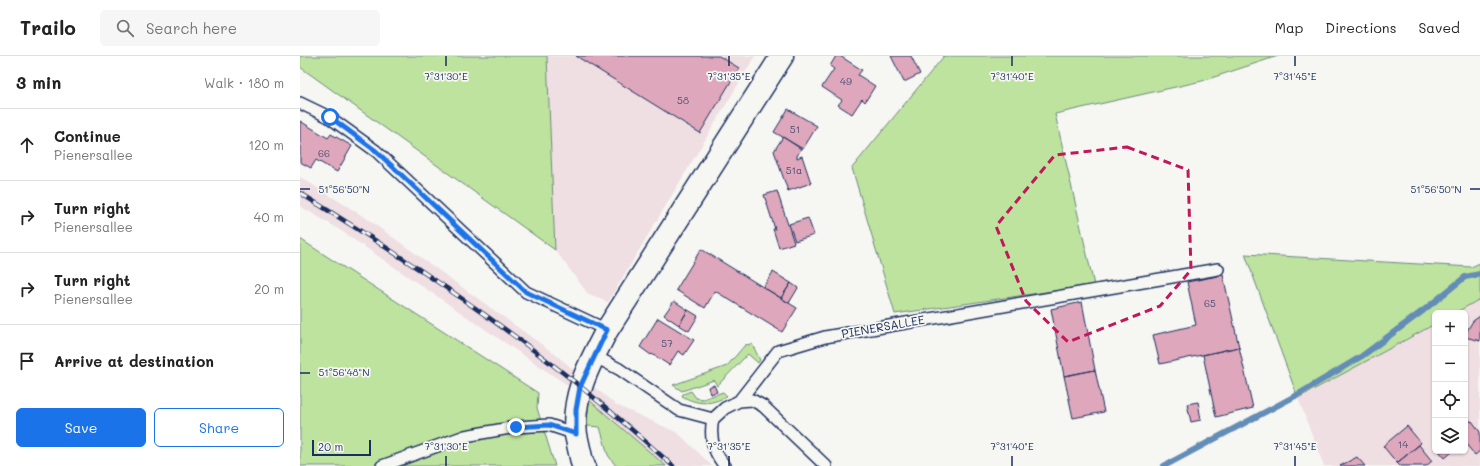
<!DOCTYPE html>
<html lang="en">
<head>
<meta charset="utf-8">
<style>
  body { margin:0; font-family:Mali,sans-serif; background:#f6f6f6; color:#222 }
  .controls { position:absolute; right:12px; bottom:12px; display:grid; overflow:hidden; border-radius:6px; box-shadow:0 1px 3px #0004 }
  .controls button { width:36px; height:36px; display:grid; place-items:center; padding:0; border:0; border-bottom:1px solid #e0e0e0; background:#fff; color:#222; font:20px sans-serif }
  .scale { position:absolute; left:12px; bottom:10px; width:59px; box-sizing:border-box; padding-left:4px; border:2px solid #1b2f5e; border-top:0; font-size:11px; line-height:14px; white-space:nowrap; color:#1b2f5e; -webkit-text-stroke:3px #f6f6f2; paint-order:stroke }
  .stop { position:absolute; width:12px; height:12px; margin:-9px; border:3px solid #1a73e8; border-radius:50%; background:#fff }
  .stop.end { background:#1a73e8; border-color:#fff; box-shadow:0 1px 4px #0008 }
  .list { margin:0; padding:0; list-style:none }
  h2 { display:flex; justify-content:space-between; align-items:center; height:52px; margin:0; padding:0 16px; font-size:17px }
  h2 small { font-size:13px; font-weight:400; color:#767676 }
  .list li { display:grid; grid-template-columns:26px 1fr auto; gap:12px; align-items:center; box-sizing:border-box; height:72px; padding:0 16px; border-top:1px solid #e0e0e0 }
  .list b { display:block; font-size:15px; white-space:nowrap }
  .list p { margin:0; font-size:13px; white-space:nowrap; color:#767676 }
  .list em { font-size:13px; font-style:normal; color:#767676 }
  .actions { display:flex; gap:8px; padding:12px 16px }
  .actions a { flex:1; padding:9px 0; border:1px solid #1a73e8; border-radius:6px; text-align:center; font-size:14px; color:#1a73e8 }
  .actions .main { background:#1a73e8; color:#fff }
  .icon { flex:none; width:22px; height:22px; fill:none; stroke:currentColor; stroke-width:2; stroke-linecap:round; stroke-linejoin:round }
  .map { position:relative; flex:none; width:1180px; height:410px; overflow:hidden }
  header { display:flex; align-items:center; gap:24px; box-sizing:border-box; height:56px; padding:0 20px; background:#fff; border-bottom:1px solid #e0e0e0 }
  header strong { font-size:19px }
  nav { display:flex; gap:22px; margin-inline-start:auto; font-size:14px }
  .search { width:280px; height:36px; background:#f6f6f6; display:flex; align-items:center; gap:10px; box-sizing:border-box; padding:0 14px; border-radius:6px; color:#767676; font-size:15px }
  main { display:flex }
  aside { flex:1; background:#fff }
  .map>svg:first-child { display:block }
  .built { fill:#efdee2 }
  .green { fill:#bee39e; stroke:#6c897e }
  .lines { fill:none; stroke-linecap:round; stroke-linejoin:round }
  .stream { stroke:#648db7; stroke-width:6 }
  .building { fill:#dea7bb; stroke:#1b2f5e }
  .lane-casing { stroke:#1b2f5e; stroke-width:14 }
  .secondary-casing { stroke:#1b2f5e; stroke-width:25 }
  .lane { stroke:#f6f6f2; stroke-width:11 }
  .secondary { stroke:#f6f6f2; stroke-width:22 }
  .rail-casing { stroke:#1b2f5e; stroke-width:4.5 }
  .rail { stroke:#f6f6f2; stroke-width:3; stroke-dasharray:9; stroke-linecap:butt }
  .route { stroke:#1a73e8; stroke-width:5 }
  .marked { fill:none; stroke:#c2185b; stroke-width:3; stroke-dasharray:8 5; stroke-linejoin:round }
  .ticks { fill:none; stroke:#1b2f5e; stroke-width:1.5 }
  .labels { text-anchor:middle; stroke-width:3.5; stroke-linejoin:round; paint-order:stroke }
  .number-label { font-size:10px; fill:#4c4d75 }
  .street-label { font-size:12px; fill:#1b2f5e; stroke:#f6f6f2 }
  .ticks-label { font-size:10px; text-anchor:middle; fill:#1b2f5e; stroke:#f6f6f2; stroke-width:3.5; stroke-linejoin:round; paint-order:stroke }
</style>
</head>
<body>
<header>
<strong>Trailo</strong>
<div class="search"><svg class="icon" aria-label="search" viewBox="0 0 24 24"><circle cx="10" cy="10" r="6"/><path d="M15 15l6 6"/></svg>Search here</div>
<nav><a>Map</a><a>Directions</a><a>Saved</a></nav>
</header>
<main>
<aside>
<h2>3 min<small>Walk · 180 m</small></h2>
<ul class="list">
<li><svg class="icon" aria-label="ahead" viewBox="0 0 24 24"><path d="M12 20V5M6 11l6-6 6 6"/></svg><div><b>Continue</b><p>Pienersallee</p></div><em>120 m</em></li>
<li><svg class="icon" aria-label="right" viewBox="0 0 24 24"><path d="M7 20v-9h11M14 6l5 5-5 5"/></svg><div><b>Turn right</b><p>Pienersallee</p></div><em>40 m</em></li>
<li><svg class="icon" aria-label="right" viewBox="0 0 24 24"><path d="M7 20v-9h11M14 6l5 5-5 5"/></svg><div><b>Turn right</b><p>Pienersallee</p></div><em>20 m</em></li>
<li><svg class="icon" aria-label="arrive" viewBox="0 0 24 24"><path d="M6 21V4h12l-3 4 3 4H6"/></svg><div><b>Arrive at destination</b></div></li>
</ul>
<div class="actions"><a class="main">Save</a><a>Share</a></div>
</aside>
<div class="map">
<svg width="1180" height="410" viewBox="0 0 1180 410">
  <rect width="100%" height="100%" fill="#f6f6f2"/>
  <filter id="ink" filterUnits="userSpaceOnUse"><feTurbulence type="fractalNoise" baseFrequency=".025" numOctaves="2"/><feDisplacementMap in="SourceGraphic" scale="8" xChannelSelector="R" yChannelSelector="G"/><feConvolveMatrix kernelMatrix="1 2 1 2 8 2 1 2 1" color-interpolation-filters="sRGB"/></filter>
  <g filter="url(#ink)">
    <path class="built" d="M247,0H455L308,246L289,239L255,194Z
      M0,121L66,162L256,299L316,349L378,377L412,410H363L289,344L37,172L0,150Z
      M1180,243V410H1024L998,342L1135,268V395H1165V257H1155Z"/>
    <path class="green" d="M0,0H247L255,194L0,11Z
      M644,0H978L902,25L755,58L794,229L595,258L552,112Z
      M0,183L238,337L237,352L255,410H0Z
      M945,198L1171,211L1180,207V243L1155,257H1135V268L998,342Z
      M452,288L460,304L458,307L448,298L417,330L414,324L382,335L373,329L427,310L445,289Z
      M391,335L396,342L403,343L423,336L427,340C412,349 397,349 382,340L383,338Z
      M289,344L366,410H316L308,399L300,371L287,370L285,356Z"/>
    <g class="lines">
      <path class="stream" d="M864,410L997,339L1062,300L1124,254L1165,221L1180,218"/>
    </g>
    <path class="building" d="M276,0H419L439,12L400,77Z
      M536,0H540L562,14L558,19L575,30L565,46L562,43L552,58L538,49L542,44L522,31L534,13L530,10Z
      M591,0H611L620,18L604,26Z
      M488,53L517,70L503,93L474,76Z
      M0,65L28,82L31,78L52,90L37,116L16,104L11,112L0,106Z
      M483,81L501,93L497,100V102L502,100L511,127L488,135L474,95Z
      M477,135L494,187L479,192L473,173H475L464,139Z
      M508,162L514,179L495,185L489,168Z
      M401,193L497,252L482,276L415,235L405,252L376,234Z
      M473,216L491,227L481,242L463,231Z
      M923,219L939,291L860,308L853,279L896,269L887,226Z
      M491,227L498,232L489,247L481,242Z
      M374,245L388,254L379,269L364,259Z
      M782,246L795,314L764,320L751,253Z
      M388,254L398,260L389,275L379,269Z
      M1180,260V285L1165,281L1168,273L1173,265Z
      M358,262L394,284L384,299L378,295L369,309L352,298L351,299L340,291Z
      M939,291L953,352L916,361L903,299Z
      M795,314L804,356L773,362L764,320Z
      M414,329L417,336L410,338L408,331Z
      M898,346L901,364L891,366L887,348Z
      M1165,357L1171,366L1172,365L1180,376V395L1175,399L1165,387Z
      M1107,370L1121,387L1097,407L1083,390Z
      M1119,389L1132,405L1126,410H1100L1097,407Z
      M1139,395H1152V396L1145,402Z
      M1057,401L1065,410H1040Z"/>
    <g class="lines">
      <g class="lane-casing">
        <path id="lane" d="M0,47L29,61L76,95L226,236L307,274
          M294,300L319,313L379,354L413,363
          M439,345L452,344L463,350L526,410
          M413,363L425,352L439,345L478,295L525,281L918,213
          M413,363C409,381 413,396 425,410
          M82,410L165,380L216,371L249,369L276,378"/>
      </g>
      <g class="secondary-casing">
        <path id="secondary" d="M284,410L282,406C280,397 278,388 276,379C271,340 290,307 307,274L482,0"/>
      </g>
      <use href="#lane" class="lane"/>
      <use href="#secondary" class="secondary"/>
      <g class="rail-casing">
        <path id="rail" d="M0,137C96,196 193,261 281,331C313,357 343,383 373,410"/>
      </g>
      <use href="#rail" class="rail"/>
    </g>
  </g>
  <g class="lines" filter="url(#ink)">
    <path class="route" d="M30,61L76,95L226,236L307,274L280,331L276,354V378L249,369L216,371"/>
  </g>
  <path class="marked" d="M827,91L888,114L891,214L860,250L768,286L726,245L696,170L755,99Z"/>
  <path class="ticks" d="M146,0V10M429,0V10M712,0V10M995,0V10M0,133H10M1170,133H1180M0,317H10M146,400V410M429,400V410M712,400V410M995,400V410"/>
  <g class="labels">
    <g class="number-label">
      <text x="546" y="29">49</text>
      <text x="383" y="48">58</text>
      <text x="495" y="77">51</text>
      <text x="24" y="101">66</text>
      <text x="494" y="118">51a</text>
      <text x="910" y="251">65</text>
      <text x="367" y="291">57</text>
      <text x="1103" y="392">14</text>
    </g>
    <g class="street-label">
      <text transform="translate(583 271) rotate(-10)" y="4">PIENERSALLEE</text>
    </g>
  </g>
  <g class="ticks-label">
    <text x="146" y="24">7°31'30"E</text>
    <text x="429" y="24">7°31'35"E</text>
    <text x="712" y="24">7°31'40"E</text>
    <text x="995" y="24">7°31'45"E</text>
    <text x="44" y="137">51°56'50"N</text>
    <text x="1136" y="137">51°56'50"N</text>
    <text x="44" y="320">51°56'48"N</text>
    <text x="146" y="394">7°31'30"E</text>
    <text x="429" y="394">7°31'35"E</text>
    <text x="712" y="394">7°31'40"E</text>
    <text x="995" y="394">7°31'45"E</text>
  </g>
</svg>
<div class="controls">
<button>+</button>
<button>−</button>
<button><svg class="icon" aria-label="locate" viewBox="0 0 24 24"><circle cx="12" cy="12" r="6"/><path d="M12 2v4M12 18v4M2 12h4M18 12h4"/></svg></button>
<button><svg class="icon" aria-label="layers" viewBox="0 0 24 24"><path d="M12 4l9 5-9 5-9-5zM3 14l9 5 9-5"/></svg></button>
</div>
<div class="scale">20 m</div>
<div class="stop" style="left:30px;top:61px"></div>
<div class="stop end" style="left:216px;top:371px"></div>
</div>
</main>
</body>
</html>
